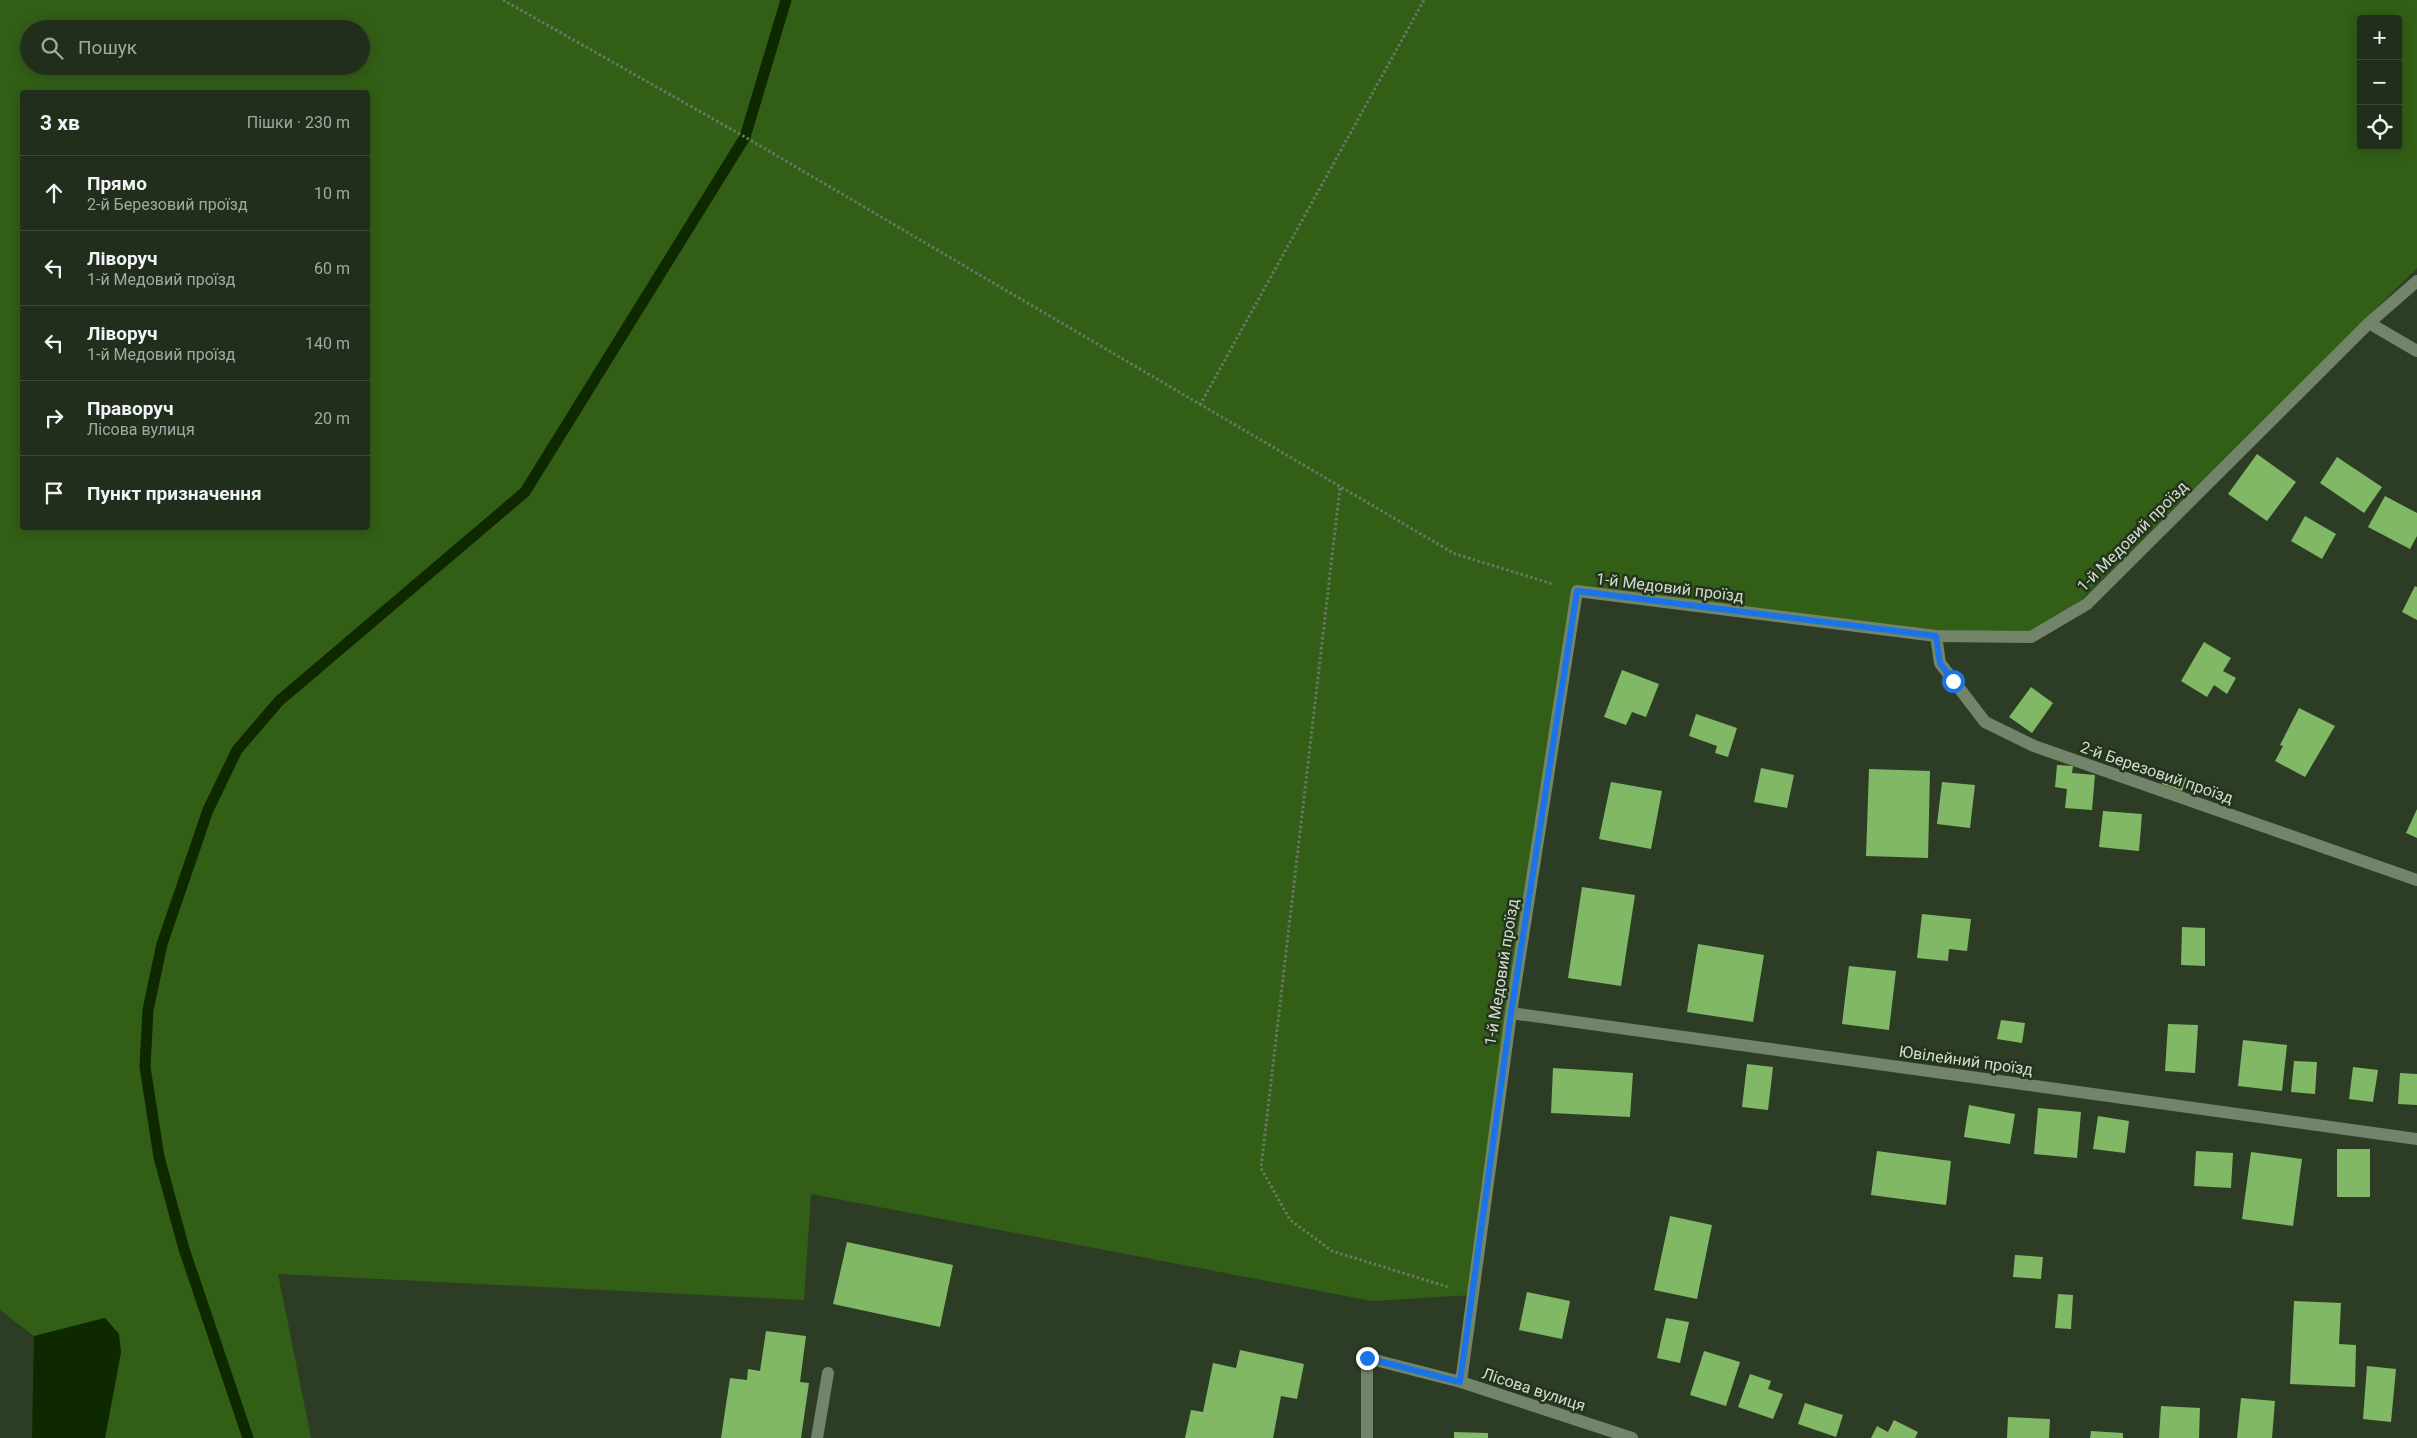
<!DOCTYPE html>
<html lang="uk">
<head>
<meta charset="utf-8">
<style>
  body { margin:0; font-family:Roboto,sans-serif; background:#2a3625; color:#f1f3f6 }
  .controls { position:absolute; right:15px; top:15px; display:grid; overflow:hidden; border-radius:5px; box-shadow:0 2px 12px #0003 }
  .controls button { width:45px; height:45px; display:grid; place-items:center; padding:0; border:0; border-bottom:1px solid #3f4a3b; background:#222e1c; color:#f1f3f6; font:25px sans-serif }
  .stop { position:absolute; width:15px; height:15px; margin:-11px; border:4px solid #1a73e8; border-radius:50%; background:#fff }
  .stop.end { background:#1a73e8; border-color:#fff; box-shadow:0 1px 5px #0008 }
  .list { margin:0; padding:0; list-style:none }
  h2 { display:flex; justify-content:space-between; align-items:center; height:65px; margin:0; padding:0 20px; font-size:21px }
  h2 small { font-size:16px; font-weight:400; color:#a2a8a3 }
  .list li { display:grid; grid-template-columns:32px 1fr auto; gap:15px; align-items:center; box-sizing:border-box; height:75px; padding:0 20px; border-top:1px solid #3f4a3b }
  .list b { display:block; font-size:19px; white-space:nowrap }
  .list p { margin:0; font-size:16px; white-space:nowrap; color:#a2a8a3 }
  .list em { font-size:16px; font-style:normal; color:#a2a8a3 }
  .icon { flex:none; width:28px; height:28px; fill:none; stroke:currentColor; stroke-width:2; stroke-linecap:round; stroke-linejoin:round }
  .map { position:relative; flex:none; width:2417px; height:1438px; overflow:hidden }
  .search { position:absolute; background:#222e1c; box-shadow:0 2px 12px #0003; left:20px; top:20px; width:350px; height:55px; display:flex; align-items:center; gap:12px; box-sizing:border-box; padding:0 18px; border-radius:28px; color:#a2a8a3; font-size:19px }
  .panel { position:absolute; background:#222e1c; box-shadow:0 2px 12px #0003; left:20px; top:90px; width:350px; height:440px; border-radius:5px }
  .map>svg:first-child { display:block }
  .green { fill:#325e16; fill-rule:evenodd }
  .water { fill:#0e2900 }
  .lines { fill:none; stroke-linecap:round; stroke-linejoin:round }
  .stream { stroke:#0e2900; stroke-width:11 }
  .building { fill:#81b865 }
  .path { stroke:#697763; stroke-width:3; stroke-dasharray:2.5 2.5; stroke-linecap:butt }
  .lane { stroke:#72846a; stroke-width:12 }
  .street { stroke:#72846a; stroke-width:12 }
  .route { stroke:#1a73e8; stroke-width:6 }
  .labels { text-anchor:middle; stroke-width:5; stroke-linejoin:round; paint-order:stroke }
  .street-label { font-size:16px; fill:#d3ddcf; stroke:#23331c }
</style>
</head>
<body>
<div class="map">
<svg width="2417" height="1438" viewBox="0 0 2417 1438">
  <rect width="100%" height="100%" fill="#2d3d25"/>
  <path class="green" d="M0,0H2417V268L2082,599L2032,634L1934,632L1577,592L1473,1295L1372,1301L811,1194L804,1300L278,1274L311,1438H105L121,1352L105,1318L34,1336L0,1310ZM2361,19H2398V146H2361ZM29,29H361V66H29ZM22,92H368V528H22Z"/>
  <path class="water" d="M105,1318L119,1334L121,1352L105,1438H32L34,1336Z"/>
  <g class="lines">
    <path class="stream" d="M248,1438L184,1249L159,1157L145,1067L148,1010L162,944L208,810L237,750L279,701L525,492L745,137L786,0"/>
  </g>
  <path class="building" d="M2257,454L2296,482L2267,521L2228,494Z
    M2337,457L2382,487L2364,513L2320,483Z
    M2385,496L2417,513V536L2410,549L2368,527Z
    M2305,516L2336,534L2322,559L2291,541Z
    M2415,586L2417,587V620L2402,612Z
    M2204,642L2231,658L2223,671L2236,678L2227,694L2214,685L2207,697L2181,681Z
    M1622,670L1659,684L1646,717L1632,712L1626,725L1604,717Z
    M2031,687L2053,703L2032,733L2009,717Z
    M2299,708L2335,726L2305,777L2275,761L2283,746L2280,745Z
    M1696,714L1737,728L1728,757L1715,753L1717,746L1689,736Z
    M2057,765L2073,766L2072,773L2095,775L2092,810L2065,808L2067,789L2055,787Z
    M1761,768L1794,775L1787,808L1754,802Z
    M1869,769L1930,771L1928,858L1866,856Z
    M2166,771L2187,778L2182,791L2162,784Z
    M1611,782L1662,791L1651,849L1599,839Z
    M1942,782L1975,785L1970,828L1937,824Z
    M2417,809V838L2406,833Z
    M2103,811L2142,814L2139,851L2099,847Z
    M1582,887L1635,895L1621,986L1568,978Z
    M1922,914L1971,919L1967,951L1949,949L1948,961L1917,958Z
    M2182,927L2205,928V966L2181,965Z
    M1698,944L1764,955L1753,1022L1687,1012Z
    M1849,966L1896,971L1889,1030L1842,1024Z
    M2001,1020L2025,1023L2022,1043L1997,1039Z
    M2168,1024L2198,1025L2195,1073L2165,1071Z
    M2243,1040L2287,1045L2282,1091L2238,1086Z
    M2294,1061L2317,1062L2315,1094L2291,1092Z
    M1747,1064L1773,1067L1768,1110L1742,1107Z
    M2353,1067L2378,1070L2373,1102L2349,1099Z
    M1553,1068L1633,1073L1630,1117L1551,1113Z
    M2400,1073L2417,1074V1105L2398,1104Z
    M1969,1105L2015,1114L2010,1144L1964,1137Z
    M2038,1108L2081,1112L2077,1158L2034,1154Z
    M2098,1116L2129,1121L2125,1153L2093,1149Z
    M2337,1149H2370V1197H2337Z
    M1877,1151L1951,1161L1946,1205L1871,1195Z
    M2196,1151L2233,1153L2231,1188L2194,1186Z
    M2251,1152L2302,1159L2293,1226L2242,1219Z
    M1670,1216L1712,1225L1697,1299L1654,1290Z
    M847,1242L953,1265L940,1327L833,1304Z
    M2015,1255L2043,1257L2041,1279L2013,1277Z
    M1527,1292L1570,1301L1562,1339L1519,1330Z
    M2058,1294L2073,1295L2071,1329L2055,1328Z
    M2294,1301L2341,1303L2339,1344L2356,1345L2355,1387L2290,1384Z
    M1666,1318L1689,1322L1680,1363L1657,1358Z
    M766,1331L806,1336L800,1382L809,1383L801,1438H721L730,1378L747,1380L748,1369L760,1371Z
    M1240,1350L1304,1364L1297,1399L1281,1396L1273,1438H1185L1191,1410L1203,1412L1213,1363L1236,1368Z
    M1704,1351L1740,1362L1726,1406L1690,1395Z
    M2367,1366L2396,1369L2391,1422L2363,1419Z
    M1750,1374L1771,1381L1768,1389L1783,1394L1773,1419L1738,1407Z
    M2241,1398L2275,1401L2272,1438H2237Z
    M1805,1403L1843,1415L1836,1437L1798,1424Z
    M2161,1406L2200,1408L2199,1438H2159Z
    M2008,1417L2050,1419L2049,1438H2007Z
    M1894,1420L1918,1432L1915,1438H1871L1877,1426L1888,1432Z
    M2091,1431L2123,1433V1438H2090Z
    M1454,1432L1488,1433V1438H1454Z"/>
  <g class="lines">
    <path class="path" d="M503,0L745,137L1455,554L1553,584
      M1200,405L1424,0
      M1340,488L1261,1168L1290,1220L1332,1251L1448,1287"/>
    <path class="lane" d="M1461,1382L1511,1013L1577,591L1936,636L2031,637L2087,604L2369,323L2417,281"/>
    <path class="street" d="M2369,323L2417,351
      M1936,636L1940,663L1985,722L2034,746L2417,880
      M1511,1013L2417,1139
      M817,1438L828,1373
      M1367,1438V1358L1461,1382L1632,1438"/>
  </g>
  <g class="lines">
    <path class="route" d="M1367,1358L1460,1382L1511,1013L1577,591L1936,636L1940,663L1953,681"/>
  </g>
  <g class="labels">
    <g class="street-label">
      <text transform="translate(2132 536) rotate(-45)" y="6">1-й Медовий проїзд</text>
      <text transform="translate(1670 587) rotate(7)" y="6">1-й Медовий проїзд</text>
      <text transform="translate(2157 772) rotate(19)" y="6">2-й Березовий проїзд</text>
      <text transform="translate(1501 972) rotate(-81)" y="6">1-й Медовий проїзд</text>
      <text transform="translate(1966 1060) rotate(8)" y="6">Ювілейний проїзд</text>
      <text transform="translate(1534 1389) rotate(18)" y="6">Лісова вулиця</text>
    </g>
  </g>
</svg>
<div class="controls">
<button>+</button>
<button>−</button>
<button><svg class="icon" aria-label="locate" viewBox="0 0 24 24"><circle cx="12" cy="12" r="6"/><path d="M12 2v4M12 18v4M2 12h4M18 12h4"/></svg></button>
</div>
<div class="stop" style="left:1953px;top:681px"></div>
<div class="stop end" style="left:1367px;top:1358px"></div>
<div class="search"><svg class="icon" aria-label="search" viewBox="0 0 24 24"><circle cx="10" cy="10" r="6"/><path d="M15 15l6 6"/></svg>Пошук</div>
<section class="panel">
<h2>3 хв<small>Пішки · 230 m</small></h2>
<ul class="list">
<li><svg class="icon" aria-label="ahead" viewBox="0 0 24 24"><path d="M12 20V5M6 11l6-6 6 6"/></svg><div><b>Прямо</b><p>2-й Березовий проїзд</p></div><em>10 m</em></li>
<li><svg class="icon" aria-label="left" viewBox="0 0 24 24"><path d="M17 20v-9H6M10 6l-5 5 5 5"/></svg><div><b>Ліворуч</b><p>1-й Медовий проїзд</p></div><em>60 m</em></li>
<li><svg class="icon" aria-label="left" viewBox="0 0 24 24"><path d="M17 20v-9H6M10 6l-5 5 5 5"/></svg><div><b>Ліворуч</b><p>1-й Медовий проїзд</p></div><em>140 m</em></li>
<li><svg class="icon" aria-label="right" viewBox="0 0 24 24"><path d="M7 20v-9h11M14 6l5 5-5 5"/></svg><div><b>Праворуч</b><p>Лісова вулиця</p></div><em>20 m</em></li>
<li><svg class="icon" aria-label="arrive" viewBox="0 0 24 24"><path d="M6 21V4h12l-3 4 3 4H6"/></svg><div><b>Пункт призначення</b></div></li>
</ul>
</section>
</div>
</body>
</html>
